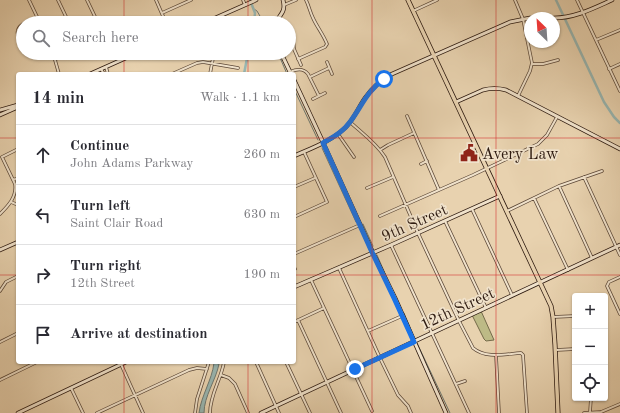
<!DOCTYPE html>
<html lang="en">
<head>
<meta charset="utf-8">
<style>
  body { margin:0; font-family:"Old Standard TT",serif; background:#f2f2f3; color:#2b2b33 }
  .controls { position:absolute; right:12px; bottom:12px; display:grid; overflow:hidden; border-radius:4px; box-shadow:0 1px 3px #0004 }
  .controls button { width:36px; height:36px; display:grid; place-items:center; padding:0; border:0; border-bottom:1px solid #e1e1e2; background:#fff; color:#2b2b33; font:20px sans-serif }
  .compass { position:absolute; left:524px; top:12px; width:36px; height:36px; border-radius:50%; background:#fff; box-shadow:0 1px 3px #0004; rotate:335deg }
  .stop { position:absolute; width:12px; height:12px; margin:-9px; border:3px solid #1a73e8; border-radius:50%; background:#fff }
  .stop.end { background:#1a73e8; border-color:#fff; box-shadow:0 1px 4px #0008 }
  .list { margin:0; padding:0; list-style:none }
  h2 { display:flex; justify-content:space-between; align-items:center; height:52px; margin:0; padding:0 16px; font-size:17px }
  h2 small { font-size:13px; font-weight:400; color:#7c7c81 }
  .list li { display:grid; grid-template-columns:26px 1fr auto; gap:12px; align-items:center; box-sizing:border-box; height:60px; padding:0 16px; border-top:1px solid #e1e1e2 }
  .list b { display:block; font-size:15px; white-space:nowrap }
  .list p { margin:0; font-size:13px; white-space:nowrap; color:#7c7c81 }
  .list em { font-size:13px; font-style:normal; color:#7c7c81 }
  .icon { flex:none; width:22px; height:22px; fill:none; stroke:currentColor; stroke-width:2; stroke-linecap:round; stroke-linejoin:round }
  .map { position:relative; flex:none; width:620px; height:413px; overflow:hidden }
  .search { position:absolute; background:#fff; box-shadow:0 1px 3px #0004; left:16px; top:16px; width:280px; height:44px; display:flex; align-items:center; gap:10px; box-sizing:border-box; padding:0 14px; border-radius:22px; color:#7c7c81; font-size:15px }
  .panel { position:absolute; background:#fff; box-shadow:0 1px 3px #0004; left:16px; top:72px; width:280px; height:292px; border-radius:4px }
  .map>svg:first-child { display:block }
  .green { fill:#bdba86; stroke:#746a4a }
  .water { fill:#98b6b1; stroke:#6d7770 }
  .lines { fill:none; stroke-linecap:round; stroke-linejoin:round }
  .stream { stroke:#6d7770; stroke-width:1 }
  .canal { stroke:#98b6b1; stroke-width:2.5 }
  .street-casing { stroke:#5b4737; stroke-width:3.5 }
  .secondary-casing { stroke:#2c190f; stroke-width:4.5 }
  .primary-casing { stroke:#2c190f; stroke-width:5 }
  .street { stroke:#f0e2cb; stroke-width:2 }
  .secondary { stroke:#f0e2cb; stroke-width:3 }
  .primary { stroke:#e8d2af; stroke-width:3.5 }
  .route { stroke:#1a73e8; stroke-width:5 }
  .grid { fill:none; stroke:#d62828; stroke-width:1; stroke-opacity:0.55 }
  .labels { text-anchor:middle; stroke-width:3.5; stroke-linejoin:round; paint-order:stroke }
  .poi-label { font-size:16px; fill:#2c190f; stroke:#f0e2cb; text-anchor:start }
  .street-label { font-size:16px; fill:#2c190f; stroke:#f0e2cb }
</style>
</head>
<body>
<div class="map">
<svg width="620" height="413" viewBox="0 0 620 413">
  <rect width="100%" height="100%" fill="#e8d2af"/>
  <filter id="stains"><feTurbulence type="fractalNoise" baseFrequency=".005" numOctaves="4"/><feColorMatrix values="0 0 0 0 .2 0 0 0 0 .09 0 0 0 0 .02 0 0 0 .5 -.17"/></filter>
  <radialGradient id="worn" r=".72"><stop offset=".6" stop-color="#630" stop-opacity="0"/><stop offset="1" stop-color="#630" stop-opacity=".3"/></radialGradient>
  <path class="green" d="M481,311L494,340L486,341L484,339L472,315Z"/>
  <path class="water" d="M214,363L219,364C216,380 204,396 204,413H199C201,396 212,380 214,363Z"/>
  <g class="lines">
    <path class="stream" d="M254,9L257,11L264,23
      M278,53L287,74
      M294,89L318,140
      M322,148L356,222
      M363,224L373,246
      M377,255L390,285
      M404,313L414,337
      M417,343L450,413"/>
    <path class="canal" d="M250,0L255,13L254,23
      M556,0L604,102L614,117L620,123
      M244,74L248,53"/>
    <g class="street-casing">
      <path id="street" d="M29,0L40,23
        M58,0L69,23
        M87,0L98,23
        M156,0L166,23
        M243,0L245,5
        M515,0L523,19L532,63L530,71L518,96
        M577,0L620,91
        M284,5L296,0
        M413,11L437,0
        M162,13L191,0
        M26,23L39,21
        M289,29L293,39L294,49L301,65
        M596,40L620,30
        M21,45C18,36 14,30 23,24
        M53,53L59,74
        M56,59L65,53
        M298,59L325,47L327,44C323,34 317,27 313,18C310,12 309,6 306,0
        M327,62L332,74
        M532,64H543L558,60
        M106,67L108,74
        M101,69L104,74
        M609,69L620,64
        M290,72C297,69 303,68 308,74L319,96
        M172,74L197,63L203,62L238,68
        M210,74L214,53
        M310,77L329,68
        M313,99L325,93
        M407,116L439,190
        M350,122C362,133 376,143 385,157L418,233L459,321L473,348C486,359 505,354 521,353L523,355L527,413
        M338,134L354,157
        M380,150L388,145L414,133
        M421,164L427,161
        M584,177L620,255
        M13,180L18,178
        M559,186L592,258
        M294,187L315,178
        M367,188L393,177
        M534,198L568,270
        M11,202L18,205
        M472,209L512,295
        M507,211L559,186L602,171
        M0,214C8,206 17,197 15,184L2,157L18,149
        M380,216L473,175L538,144L547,135L557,117
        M294,217L327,202L304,152
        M445,221L486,308
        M391,245L469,413
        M294,254L360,225
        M294,267L295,269
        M339,268L380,358L398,395L408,406L411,413
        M620,277L609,282L607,286L620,314
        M311,280L372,411
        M0,291L6,282L18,276
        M553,317L575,316
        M298,320L341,413
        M294,322L324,308
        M368,331L402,316
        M0,342L18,333
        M556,350L575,349
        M496,355L499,413
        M120,362L143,413
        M256,362L279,413
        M286,362L310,413
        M221,375L229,378L235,384L248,413
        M0,380L37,362
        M456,384L465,381
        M71,388L83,413
        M590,412L591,398
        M97,413L189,370L197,368L207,369
        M195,413L197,399L209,362
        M210,413C210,394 221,380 224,362
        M584,413L601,412L620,404"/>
    </g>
    <g class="secondary-casing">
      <path id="secondary" d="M530,18H549
        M554,18C575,18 594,8 612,0
        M204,23L256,0
        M275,23C281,14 286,11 283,0
        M281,53L291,74
        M90,74L137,53
        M294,80L321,138L373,253L395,298L446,413
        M456,102L483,90C491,88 498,88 506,90L620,149
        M0,110L18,105
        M0,115L18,107
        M294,156C312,148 332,141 346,127C354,119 358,108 365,98C372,88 381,80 392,74L510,22L530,18
        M0,250L18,242
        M294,287L391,245L500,196
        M18,413L126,362
        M261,413L620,245"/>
    </g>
    <g class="primary-casing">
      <path id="primary" d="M408,0L551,306L553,317L555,345L558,413"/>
    </g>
    <use href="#street" class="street"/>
    <use href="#secondary" class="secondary"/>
    <use href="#primary" class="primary"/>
  </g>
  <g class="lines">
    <path class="route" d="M355,369L414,342L394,298L371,250L323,143C333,137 343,132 350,122C362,106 366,92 384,79"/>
  </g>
  <path class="grid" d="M124,0V23M248,0V23M372,0V413M496,0V413M124,53V74M248,53V74M0,138H18M294,138H620M0,275H18M294,275H620M124,362V413M248,362V413"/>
  <defs>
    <g id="civic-bare" transform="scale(1.38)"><path d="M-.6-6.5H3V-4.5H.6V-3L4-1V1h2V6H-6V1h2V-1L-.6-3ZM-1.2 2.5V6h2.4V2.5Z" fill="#8f2418" stroke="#f0e2cb" stroke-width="2.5" paint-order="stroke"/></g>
  </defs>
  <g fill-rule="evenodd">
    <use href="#civic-bare" x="469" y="153"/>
  </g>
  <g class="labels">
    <g class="poi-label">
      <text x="482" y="159">Avery Law</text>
    </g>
    <g class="street-label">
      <text transform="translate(414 222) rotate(-24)" y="6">9th Street</text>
      <text transform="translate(457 308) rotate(-25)" y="6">12th Street</text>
    </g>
  </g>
  <rect width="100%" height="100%" filter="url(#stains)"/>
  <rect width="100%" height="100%" fill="url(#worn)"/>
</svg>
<div class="controls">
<button>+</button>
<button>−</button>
<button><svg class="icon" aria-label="locate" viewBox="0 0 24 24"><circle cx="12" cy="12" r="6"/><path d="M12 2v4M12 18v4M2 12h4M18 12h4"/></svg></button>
</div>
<svg class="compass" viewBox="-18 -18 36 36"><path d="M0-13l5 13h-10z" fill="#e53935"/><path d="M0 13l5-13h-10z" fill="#7c7c81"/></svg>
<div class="stop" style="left:384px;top:79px"></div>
<div class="stop end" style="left:355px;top:369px"></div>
<div class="search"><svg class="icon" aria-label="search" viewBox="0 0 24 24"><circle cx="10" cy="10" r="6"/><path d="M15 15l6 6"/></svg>Search here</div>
<section class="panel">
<h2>14 min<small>Walk · 1.1 km</small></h2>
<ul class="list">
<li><svg class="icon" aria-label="ahead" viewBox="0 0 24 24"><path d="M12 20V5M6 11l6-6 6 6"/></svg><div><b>Continue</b><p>John Adams Parkway</p></div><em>260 m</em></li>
<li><svg class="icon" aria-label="left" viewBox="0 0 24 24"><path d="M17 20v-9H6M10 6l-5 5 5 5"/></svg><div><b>Turn left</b><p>Saint Clair Road</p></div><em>630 m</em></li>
<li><svg class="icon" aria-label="right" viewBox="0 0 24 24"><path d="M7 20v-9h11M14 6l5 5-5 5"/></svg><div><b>Turn right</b><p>12th Street</p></div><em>190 m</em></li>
<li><svg class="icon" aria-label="arrive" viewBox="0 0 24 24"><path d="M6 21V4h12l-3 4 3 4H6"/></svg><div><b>Arrive at destination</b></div></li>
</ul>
</section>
</div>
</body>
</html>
